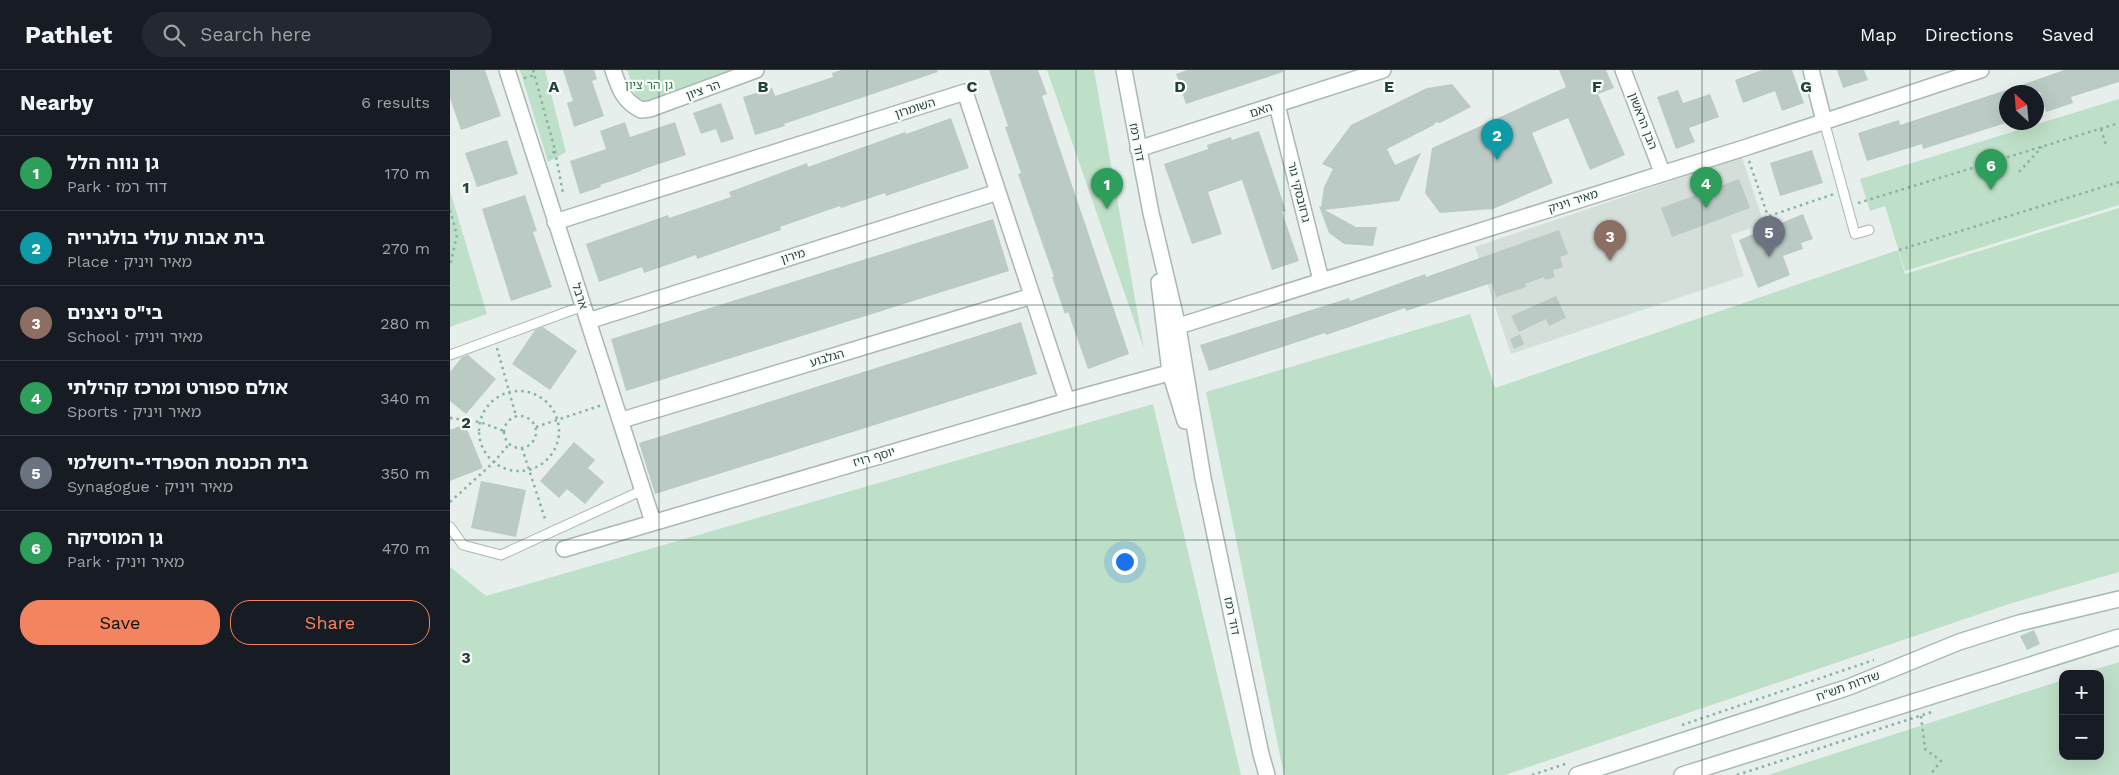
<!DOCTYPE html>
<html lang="en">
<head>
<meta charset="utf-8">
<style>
  body { margin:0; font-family:"Work Sans","Noto Sans Hebrew",sans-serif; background:#242831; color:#f1f3f6 }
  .controls { position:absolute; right:15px; bottom:15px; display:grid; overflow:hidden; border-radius:10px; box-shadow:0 5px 20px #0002 }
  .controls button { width:45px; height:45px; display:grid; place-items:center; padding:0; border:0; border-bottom:1px solid #363941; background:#171b24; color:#f1f3f6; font:25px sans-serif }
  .compass { position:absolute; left:1549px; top:15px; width:45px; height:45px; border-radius:50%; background:#171b24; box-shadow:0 5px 20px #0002; rotate:334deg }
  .you { position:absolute; left:674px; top:491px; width:18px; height:18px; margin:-12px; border:4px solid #fff; border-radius:50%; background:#1a73e8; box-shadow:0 0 0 8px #1a73e833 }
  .badge { display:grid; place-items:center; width:32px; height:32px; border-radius:50%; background:#f4845f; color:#fff; font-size:16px; font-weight:700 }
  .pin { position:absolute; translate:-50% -41px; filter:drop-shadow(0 1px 2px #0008) }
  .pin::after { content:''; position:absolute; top:26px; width:18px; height:15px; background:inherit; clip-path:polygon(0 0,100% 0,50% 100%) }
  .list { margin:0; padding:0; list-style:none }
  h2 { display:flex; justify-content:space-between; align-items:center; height:65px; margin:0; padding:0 20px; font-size:21px }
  h2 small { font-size:16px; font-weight:400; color:#9ea1a6 }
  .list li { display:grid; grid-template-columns:32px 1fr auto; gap:15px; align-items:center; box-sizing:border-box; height:75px; padding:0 20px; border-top:1px solid #363941 }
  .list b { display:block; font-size:19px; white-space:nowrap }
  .list p { margin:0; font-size:16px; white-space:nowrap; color:#9ea1a6 }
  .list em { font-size:16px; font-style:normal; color:#9ea1a6 }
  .actions { display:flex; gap:10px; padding:15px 20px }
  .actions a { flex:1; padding:11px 0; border:1px solid #f4845f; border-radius:20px; text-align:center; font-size:18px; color:#f4845f }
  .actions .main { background:#f4845f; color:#111 }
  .icon { flex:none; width:28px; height:28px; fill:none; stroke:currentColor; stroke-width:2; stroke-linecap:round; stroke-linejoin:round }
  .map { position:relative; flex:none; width:1669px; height:705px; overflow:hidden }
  header { display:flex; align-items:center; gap:30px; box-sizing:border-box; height:70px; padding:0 25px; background:#171b24; border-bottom:1px solid #363941 }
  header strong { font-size:24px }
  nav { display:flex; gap:28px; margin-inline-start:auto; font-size:18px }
  .search { width:350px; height:45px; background:#242831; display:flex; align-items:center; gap:12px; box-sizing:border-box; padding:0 18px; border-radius:28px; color:#9ea1a6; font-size:19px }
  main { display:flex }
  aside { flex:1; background:#171b24 }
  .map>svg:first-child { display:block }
  .built { fill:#d4dfda }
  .green { fill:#bfe0c8 }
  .building { fill:#bbcac4 }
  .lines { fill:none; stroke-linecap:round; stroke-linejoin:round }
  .service-casing { stroke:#a8b8b2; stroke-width:11 }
  .minor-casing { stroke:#a8b8b2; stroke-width:18 }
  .tertiary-casing { stroke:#a8b8b2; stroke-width:18 }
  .secondary-casing { stroke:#a4bbb3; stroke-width:18 }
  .path { stroke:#86b3a5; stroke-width:2.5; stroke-dasharray:2.5 4; stroke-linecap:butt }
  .service { stroke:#fff; stroke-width:9 }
  .minor { stroke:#fff; stroke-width:15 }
  .tertiary { stroke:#fff; stroke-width:15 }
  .secondary { stroke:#fff; stroke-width:15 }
  .grid { fill:none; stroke:#24423a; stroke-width:1; stroke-opacity:0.55 }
  .labels { text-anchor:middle; stroke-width:4.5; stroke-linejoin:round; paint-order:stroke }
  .park-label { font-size:12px; fill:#2d7a4b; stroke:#f7fbf9 }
  .street-label { font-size:12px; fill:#24423a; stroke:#f7fbf9 }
  .grid-label { font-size:16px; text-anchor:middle; font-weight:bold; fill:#24423a; stroke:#f7fbf9; stroke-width:4.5; stroke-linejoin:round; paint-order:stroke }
</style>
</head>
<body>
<header>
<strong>Pathlet</strong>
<div class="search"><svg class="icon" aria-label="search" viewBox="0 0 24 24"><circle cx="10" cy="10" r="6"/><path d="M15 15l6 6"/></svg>Search here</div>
<nav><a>Map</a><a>Directions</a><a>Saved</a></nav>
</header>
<main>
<aside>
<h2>Nearby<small>6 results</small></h2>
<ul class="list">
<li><span class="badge" style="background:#2e9e5b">1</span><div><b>גן נווה הלל</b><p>Park · דוד רמז</p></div><em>170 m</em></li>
<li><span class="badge" style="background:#0f9aa8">2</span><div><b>בית אבות עולי בולגרייה</b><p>Place · מאיר ויניק</p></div><em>270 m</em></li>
<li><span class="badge" style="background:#8d6e63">3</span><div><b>בי&quot;ס ניצנים</b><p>School · מאיר ויניק</p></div><em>280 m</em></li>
<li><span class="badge" style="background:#2e9e5b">4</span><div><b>אולם ספורט ומרכז קהילתי</b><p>Sports · מאיר ויניק</p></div><em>340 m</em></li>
<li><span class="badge" style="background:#6b7280">5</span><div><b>בית הכנסת הספרדי-ירושלמי</b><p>Synagogue · מאיר ויניק</p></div><em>350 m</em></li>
<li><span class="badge" style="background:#2e9e5b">6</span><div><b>גן המוסיקה</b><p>Park · מאיר ויניק</p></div><em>470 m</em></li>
</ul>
<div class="actions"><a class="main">Save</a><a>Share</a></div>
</aside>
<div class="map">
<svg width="1669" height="705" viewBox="0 0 1669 705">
  <rect width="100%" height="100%" fill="#e6efeb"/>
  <path class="built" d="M1292,87L1314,154L1281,165L1294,206L1061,284L1025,177Z"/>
  <path class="green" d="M70,0H95L116,82L98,92Z
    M177,0H289L189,35Z
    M597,0H644L694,279Z
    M1669,29V135L1455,201L1435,136L1420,141L1410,109Z
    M0,121L37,244L0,257Z
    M1669,138V502L1559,534L1055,705H834L756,322L1020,244L1045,318L1448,180L1455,204Z
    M703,334L791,705H0V497L36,526Z
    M1669,592V705H1318L1613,610V686H1650V604H1631Z"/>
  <path class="building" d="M0,0H35L51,46L11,60L0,28Z
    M113,0H144L147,9L142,11L154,46L124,57L117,33L123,31Z
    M391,0H487L488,2L334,54L335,56L305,65L293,27L322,18L325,26L383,7L382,3Z
    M539,0H588L597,24L592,26L679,284L638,299L618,242L615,244L602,207H604L568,104L571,103L555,57L558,56Z
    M737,0H833V2L736,34L726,4Z
    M1109,0H1156L1164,18L1148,24L1175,85L1140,100L1118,48L1082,63L1103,113L1043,139L990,143L975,123L982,78L1116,17Z
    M1312,0H1342L1354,33L1332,41L1325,21L1293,33L1285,10Z
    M1387,0H1414L1418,10L1393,18Z
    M1614,0H1669V12L1621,27L1623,33L1596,42L1590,22H1557V20Z
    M1002,14L1021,37L990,53L986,52L984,55L937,79L945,95L971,83L949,131L875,140L906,157H927L923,176L894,174L879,163L869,136L871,137L874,117L883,99L872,94L901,55L977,18Z
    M1228,20L1233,33L1260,24L1269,47L1239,58L1245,72L1226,79L1207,27Z
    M1556,20V53L1473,79L1472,74L1417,91L1408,63L1449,50L1450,55Z
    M271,33L284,69L271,73L266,59L251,64L243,43Z
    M501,48L519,98L436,126L435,123L391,138L390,136L330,157L331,160L247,189L246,185L194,203L192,197L149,212L136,174L218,145L219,148L281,127L279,122L357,93L358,97L455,62L456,64Z
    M175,52L180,67L225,52L236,85L191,100V101L150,115L151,117L130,124L120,91L156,79L150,61Z
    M809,61L836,141L832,142L849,191L822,200L792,110L758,122L772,164L742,174L714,94L758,79L757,75L781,67L782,70Z
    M57,70L68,104L27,117L15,83Z
    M1362,80L1373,113L1330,126L1320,93Z
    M1289,109L1300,138L1222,167L1211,138Z
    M75,125L87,161L83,162L102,217L61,231L32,139Z
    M1353,144L1363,169L1351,173L1353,179L1333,186L1340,205L1308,218L1289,170Z
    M543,149L559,201L176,321L161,269Z
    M1109,160L1118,184L1110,187L1113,197L1103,200L1105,207L1095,210L1094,207L1075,214L1076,217L1046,227L1042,213L956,241L955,238L876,265L875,263L759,301L750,275L899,228L900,231L975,204L976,207Z
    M1106,226L1116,248L1099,256L1096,249L1069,262L1061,246Z
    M571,252L587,304L205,424L189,373Z
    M93,257L127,281L100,320L62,294L85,260Z
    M1070,264L1074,274L1064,279L1060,269Z
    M18,285L46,309L16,344L0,331V302L12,287Z
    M15,354L33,398L0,411V360Z
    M124,372L145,390L138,398L154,412L135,434L117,419L109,428L90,411Z
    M31,411L76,420L66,467L21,458Z
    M1584,560L1590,574L1577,580L1570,566Z"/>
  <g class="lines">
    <g class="service-casing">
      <path id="service" d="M1374,51L1405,164L1419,160
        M0,285L133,236
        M0,457L13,475L51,485L193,420"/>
    </g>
    <g class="minor-casing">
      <path id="minor" d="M57,0L203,452
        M163,0C169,18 173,31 191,40L200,39L306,0
        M1173,0L1212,102
        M1361,0L1374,51
        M827,35L871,210
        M688,79L933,0
        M105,152L515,22L617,331
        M138,251L548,122
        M716,260L1294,78L1531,0
        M172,350L582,226
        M114,479L617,331L733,299"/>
    </g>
    <g class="tertiary-casing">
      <path id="tertiary" d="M674,0L701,143L728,257L753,408L811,684L817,705
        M709,212L720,302L735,351"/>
    </g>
    <g class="secondary-casing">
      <path id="secondary" d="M1127,705L1399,617L1509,572L1569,553L1669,529
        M1232,705L1669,567"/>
    </g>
    <path class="path" d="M83,0L105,80L100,87
      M74,8L85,5
      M1651,59L1656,75
      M105,81L113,123
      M1299,91L1322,158
      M1569,102L1592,77
      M1408,133L1669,53
      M0,140L7,165L0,196
      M1319,146L1384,124
      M1449,180L1669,112
      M47,278L66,346
      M29 361a40 40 0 1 1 80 0a40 40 0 1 1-80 0Z
      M54 362a16 16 0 1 1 32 0a16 16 0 1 1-32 0Z
      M0,348L30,352L54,361
      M86,357L152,335
      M72,378L96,452
      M0,432L44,392L60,373
      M1471,646L1475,679L1491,691L1480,705
      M1232,655L1424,590
      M1082,705L1118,693
      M1287,705L1482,642"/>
    <use href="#service" class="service"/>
    <use href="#minor" class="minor"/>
    <use href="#tertiary" class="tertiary"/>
    <use href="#secondary" class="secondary"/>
  </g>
  <path class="grid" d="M209,0V705M417,0V705M626,0V705M834,0V705M1043,0V705M1252,0V705M1460,0V705M0,235H1669M0,470H1669"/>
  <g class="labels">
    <g class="park-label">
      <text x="199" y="19">גן הר ציון</text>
    </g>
    <g class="street-label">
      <text transform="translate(253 20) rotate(-20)" y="4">הר ציון</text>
      <text transform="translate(465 38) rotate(-18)" y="4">השומרון</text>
      <text transform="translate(811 40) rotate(-18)" y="4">האם</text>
      <text transform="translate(1193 51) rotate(69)" y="4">הבן הראשון</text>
      <text transform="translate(687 72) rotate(79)" y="4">דוד רמז</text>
      <text transform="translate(849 122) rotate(76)" y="4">גרזובסקי גור</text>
      <text transform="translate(1123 131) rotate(-18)" y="4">מאיר ויניק</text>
      <text transform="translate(343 186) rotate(-17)" y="4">מירון</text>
      <text transform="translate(130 226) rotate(72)" y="4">ארבל</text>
      <text transform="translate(377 288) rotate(-17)" y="4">הגלבוע</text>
      <text transform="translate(424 387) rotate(-16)" y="4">יוסף רויז</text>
      <text transform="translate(782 546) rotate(78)" y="4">דוד רמז</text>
      <text transform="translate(1398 616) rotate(-20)" y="4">שדרות תש"ח</text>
    </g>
  </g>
  <g class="grid-label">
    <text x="104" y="22">A</text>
    <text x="313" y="22">B</text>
    <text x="522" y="22">C</text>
    <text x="730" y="22">D</text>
    <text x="939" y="22">E</text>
    <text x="1147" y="22">F</text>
    <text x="1356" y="22">G</text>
    <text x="16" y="123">1</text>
    <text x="16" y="358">2</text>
    <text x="16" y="593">3</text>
  </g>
</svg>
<div class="controls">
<button>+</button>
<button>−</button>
</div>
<svg class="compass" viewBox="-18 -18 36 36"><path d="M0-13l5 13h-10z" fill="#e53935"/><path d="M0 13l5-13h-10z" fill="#9ea1a6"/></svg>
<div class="you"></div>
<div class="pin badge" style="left:657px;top:139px;background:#2e9e5b">1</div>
<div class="pin badge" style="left:1047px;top:90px;background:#0f9aa8">2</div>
<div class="pin badge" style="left:1160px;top:191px;background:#8d6e63">3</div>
<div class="pin badge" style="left:1256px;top:138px;background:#2e9e5b">4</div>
<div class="pin badge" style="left:1319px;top:187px;background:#6b7280">5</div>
<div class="pin badge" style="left:1541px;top:120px;background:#2e9e5b">6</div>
</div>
</main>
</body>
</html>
